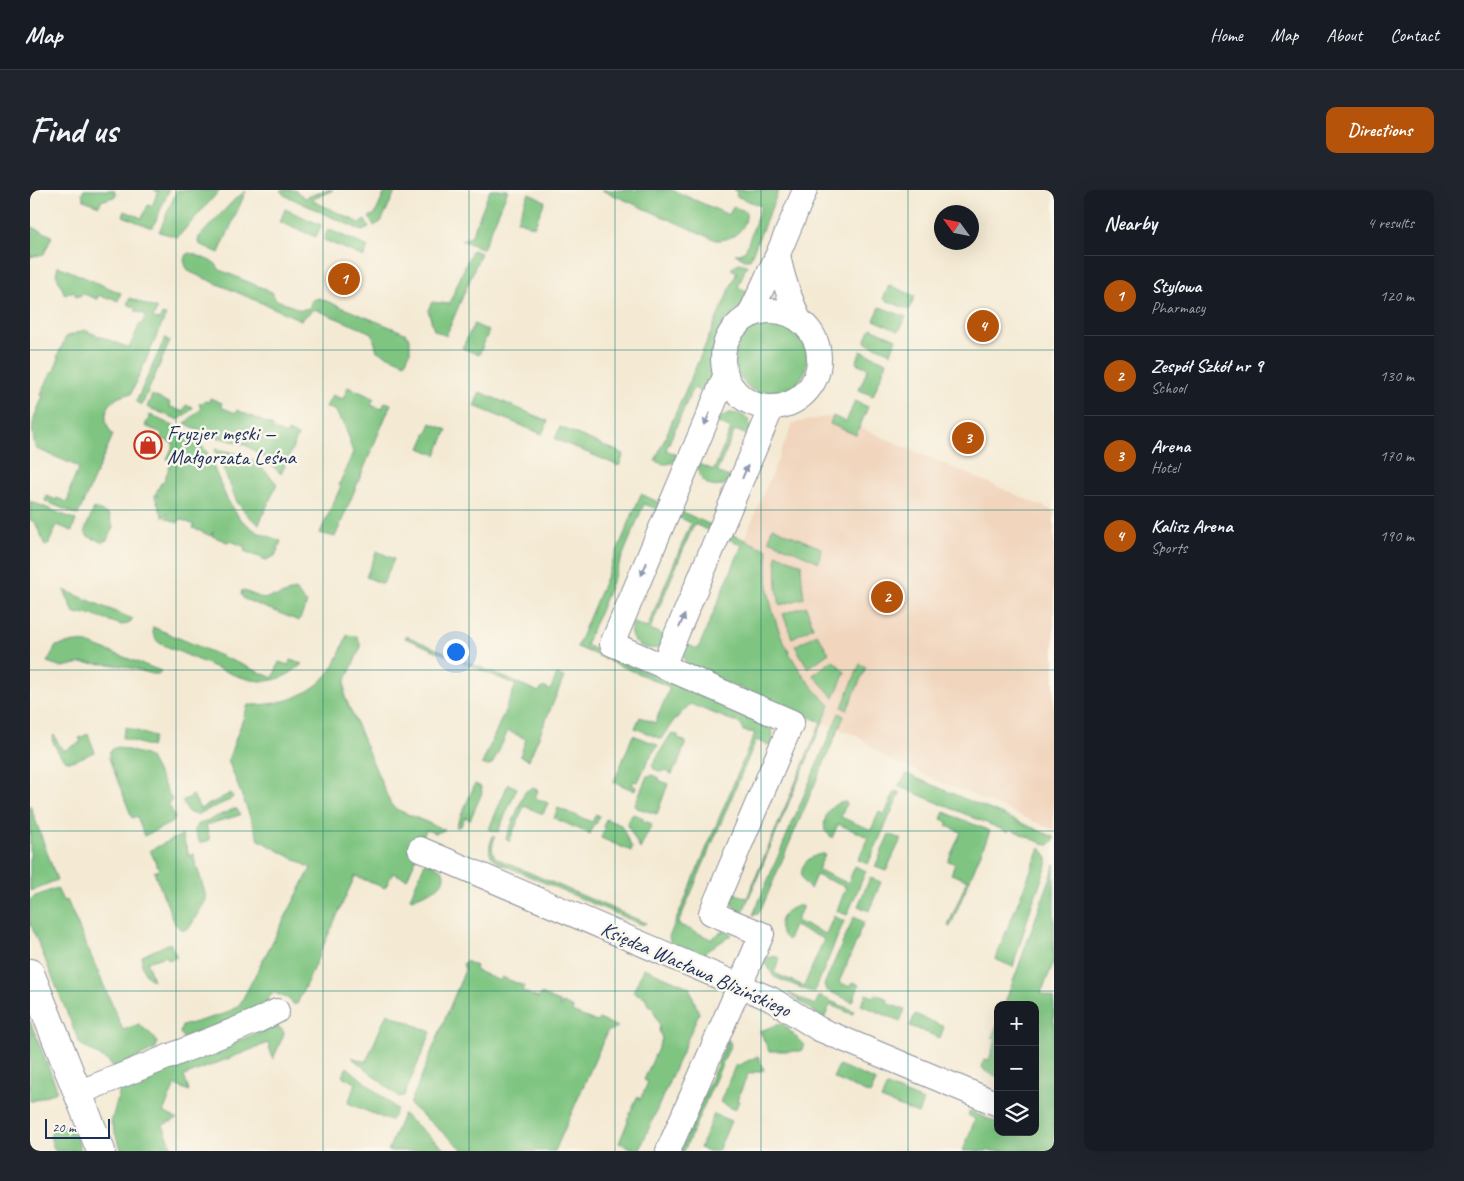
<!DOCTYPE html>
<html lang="en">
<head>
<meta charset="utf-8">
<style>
  body { margin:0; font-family:Caveat,sans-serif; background:#20242c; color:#f1f3f6 }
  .controls { position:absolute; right:15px; bottom:15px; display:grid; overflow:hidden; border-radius:10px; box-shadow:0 5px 20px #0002 }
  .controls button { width:45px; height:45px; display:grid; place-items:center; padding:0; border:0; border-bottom:1px solid #363941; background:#171b24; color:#f1f3f6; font:25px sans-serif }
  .compass { position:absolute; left:904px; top:15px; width:45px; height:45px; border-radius:50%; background:#171b24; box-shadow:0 5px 20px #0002; rotate:303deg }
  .scale { position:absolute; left:15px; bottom:12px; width:65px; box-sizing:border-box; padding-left:5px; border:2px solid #1b2f5e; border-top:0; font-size:14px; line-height:18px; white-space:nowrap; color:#1b2f5e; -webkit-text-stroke:4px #fbf7ec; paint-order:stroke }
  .you { position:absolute; left:425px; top:461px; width:18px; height:18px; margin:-12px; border:4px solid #fff; border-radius:50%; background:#1a73e8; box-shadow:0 0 0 8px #1a73e833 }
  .badge { display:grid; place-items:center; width:32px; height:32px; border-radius:50%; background:#b45309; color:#fff; font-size:16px; font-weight:700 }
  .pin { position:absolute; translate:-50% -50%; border:2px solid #fff; box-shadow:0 1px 5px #0006 }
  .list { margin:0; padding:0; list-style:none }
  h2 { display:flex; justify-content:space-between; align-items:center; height:65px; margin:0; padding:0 20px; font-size:21px }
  h2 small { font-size:16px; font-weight:400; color:#9ea1a6 }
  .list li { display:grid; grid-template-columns:32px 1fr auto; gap:15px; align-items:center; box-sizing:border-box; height:80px; padding:0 20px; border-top:1px solid #363941 }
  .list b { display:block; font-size:19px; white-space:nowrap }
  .list p { margin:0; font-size:16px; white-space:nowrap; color:#9ea1a6 }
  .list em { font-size:16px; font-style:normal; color:#9ea1a6 }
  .icon { flex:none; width:28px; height:28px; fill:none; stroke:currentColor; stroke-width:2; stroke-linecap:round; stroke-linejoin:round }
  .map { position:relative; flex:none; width:1024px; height:961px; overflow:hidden; border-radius:10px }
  header { display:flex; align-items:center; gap:30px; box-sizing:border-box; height:70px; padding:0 25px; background:#171b24; border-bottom:1px solid #363941 }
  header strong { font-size:24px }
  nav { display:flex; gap:28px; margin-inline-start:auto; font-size:18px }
  .intro { display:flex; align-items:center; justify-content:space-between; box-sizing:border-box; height:120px; padding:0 30px }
  h1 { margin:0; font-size:35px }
  .button { padding:12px 22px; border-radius:10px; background:#b45309; color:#fff; font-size:18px; font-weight:700 }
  main { display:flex; gap:30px; padding:0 30px }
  aside { flex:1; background:#171b24; border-radius:10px; box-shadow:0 5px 20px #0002 }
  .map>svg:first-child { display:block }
  .built { fill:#f1d5bd }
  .green { fill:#7fc581; stroke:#4d7a70 }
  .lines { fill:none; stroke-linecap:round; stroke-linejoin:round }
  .minor-casing { stroke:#888c99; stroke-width:26 }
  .tertiary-casing { stroke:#888c99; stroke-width:30 }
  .minor { stroke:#fff; stroke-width:24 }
  .tertiary { stroke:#fff; stroke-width:28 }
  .oneway { fill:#8d97ae }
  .grid { fill:none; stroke:#0f766e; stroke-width:1; stroke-opacity:0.55 }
  .labels { text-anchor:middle; stroke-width:5; stroke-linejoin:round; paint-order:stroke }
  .poi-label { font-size:21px; fill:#1b2f5e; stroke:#fbf7ec; text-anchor:start }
  .street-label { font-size:21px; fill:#1b2f5e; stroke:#fbf7ec }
</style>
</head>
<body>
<header>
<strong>Map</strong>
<nav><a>Home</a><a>Map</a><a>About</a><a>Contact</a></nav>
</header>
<div class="intro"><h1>Find us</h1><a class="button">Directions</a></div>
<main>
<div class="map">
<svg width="1024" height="961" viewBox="0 0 1024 961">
  <rect width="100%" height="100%" fill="#fbf7ec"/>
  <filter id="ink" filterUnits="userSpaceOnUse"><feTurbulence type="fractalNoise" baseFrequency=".02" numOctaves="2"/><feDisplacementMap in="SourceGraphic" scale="10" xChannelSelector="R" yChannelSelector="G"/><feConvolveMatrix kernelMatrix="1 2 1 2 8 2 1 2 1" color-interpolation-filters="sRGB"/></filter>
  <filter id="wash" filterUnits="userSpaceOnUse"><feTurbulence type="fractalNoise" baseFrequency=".0096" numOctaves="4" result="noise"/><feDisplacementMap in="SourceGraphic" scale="20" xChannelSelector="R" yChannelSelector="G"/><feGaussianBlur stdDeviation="1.12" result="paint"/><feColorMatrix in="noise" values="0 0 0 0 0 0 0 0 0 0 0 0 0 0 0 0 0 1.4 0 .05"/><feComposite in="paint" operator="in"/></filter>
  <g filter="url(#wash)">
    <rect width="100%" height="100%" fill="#f4ead4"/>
    <path class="built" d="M803,226L1024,321V640L860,570L829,547L756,518L668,460L763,233Z"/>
    <path class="green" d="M54,0H84L86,5L84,7L71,11L69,16L54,10L52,3Z
      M124,0H139L123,37H119L93,26L95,21L112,28L118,15L122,16L128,2Z
      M147,0H190L148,47L129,42Z
      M250,0H265L275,8L295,0H303L285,8L283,11L330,33L335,30L339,38L332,41L254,5Z
      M356,0H366L351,32L344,36L339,27L345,24Z
      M460,0H478L453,59L431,50L441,47Z
      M572,0H642L699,25L703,16L716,22C718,39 702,51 686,50Z
      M704,0H749L720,69H715L705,64H710L716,59L731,16L706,6L707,2Z
      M216,1L189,63L169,54L168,52L169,47L205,9Z
      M499,3L515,11L504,37L487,30Z
      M255,19L291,35L286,47L250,32Z
      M0,36L22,46L14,64L0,67Z
      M298,39L338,57L334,67L294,50Z
      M442,60L451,63L416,146L404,140L398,120L402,112L419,114Z
      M158,63L164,64L185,73L190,80L242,102L245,109L271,120L279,118L282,110L289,108L375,143L380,149V162L375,173L347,161L342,143L284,119L271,130L160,82L156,77L154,70Z
      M709,73L717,75L708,97L721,103L711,117L695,131L686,147L682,162V184L677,204L663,198L636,260L650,266C643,275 635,276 625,271L707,82L701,79L704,76Z
      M28,76L91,103L88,111L79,107L78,109L69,105L67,109L54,104L46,107L44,101L35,105L26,84Z
      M859,95L885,106L879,120L853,109Z
      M100,108L127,119L123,128L129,130L132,124L136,125L101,204C78,206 68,227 83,245L48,325L15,311L17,306L26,310L27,308L37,312L40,303L39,302L49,277L5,258C0,232 4,228 13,206L11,205L21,182H23L29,168L27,167L36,147L54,140L99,158L110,134H112L116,125L105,121L106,118L97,114Z
      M850,117L876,127L869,141L844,130Z
      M705 169a36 36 0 1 1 72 0a36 36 0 1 1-72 0Z
      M444,134L459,141L449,165L432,158Z
      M841,138L866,149L861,163L835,152Z
      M135,148L140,151L112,215L106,212Z
      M831,161L857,172L843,206L829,200L838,178L826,173Z
      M318,197L344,208L341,215L352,219L355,212L361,214L305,347L290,343L311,296L309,295L323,262L320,254V250L313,232L310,230L306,221L296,217L302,205L313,209Z
      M450,202L518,231L512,244L444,216Z
      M122,205L140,213L139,216L153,222L156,215L160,217L162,216L163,218L149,230L117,217Z
      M180,208L192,213L191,217L205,223L207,220L243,236L242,239L256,245L258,241L268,246L251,284L231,265L214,254L191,248L180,247L155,233L171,219L169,214L176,211L179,212Z
      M825,211L838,217L826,245L800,234L803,226L816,232Z
      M699,223C716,223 723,230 720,246L705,240L687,282L702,288C689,305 667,295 668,274L684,280L701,239L686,232L689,228Z
      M120,225L152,240L169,252L177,262L197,309L210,329L227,342L251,351L245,366L236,370L214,361L215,357L201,351L200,353L182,346L183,342L181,346L163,338L164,335L150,329L148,333L136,328L138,324L137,323L134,327H133L125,307V305L129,306L125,305L131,293H133L142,271L137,269L144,254L131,248L132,243L115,236Z
      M401,233L417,240L406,265L390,258Z
      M530,237L594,264L589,276L525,249Z
      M185,259C215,263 227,270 247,294L229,334L218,326L207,312Z
      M611,304L630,313V320L614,314L556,455L577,465L576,469L547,457Z
      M0,311L46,330L42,341L27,335L18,355L15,356L5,332L0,330Z
      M64,318L79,325L83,337L77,350L72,352L57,346L55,340Z
      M650,321L681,335L680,341L664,334L620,439L637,447C635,450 633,454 630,456C620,463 603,455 601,444C600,440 601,436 602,432L617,438L661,333L646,326Z
      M742,337L791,358L789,372L739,350Z
      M699,343L738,360C731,417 758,477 800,515L712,724C703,718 700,713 701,702L717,708L791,532L663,479C653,471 651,466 653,453L668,459L712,355L697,348Z
      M347,361L364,369L353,394L336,387Z
      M746,364L771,374L772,391L774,408L750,415L747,399Z
      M34,400L103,429L98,434L92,435L61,425L44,423Z
      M212,400L234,409L242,406L246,407L264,400C270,402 270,409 277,413L269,431L214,409L211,405Z
      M776,416L783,437L762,448L753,424Z
      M123,437L243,488L249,472L258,475L261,470L272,474C242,502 216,490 182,476C165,469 148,461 131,454C125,450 122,445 123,437Z
      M787,444L799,463L778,478L765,456Z
      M317,445L327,446L331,457L315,492V507L361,615L368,620L415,640L406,643L396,640L385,665L386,668L377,689L363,683L355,698L325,686L267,814H263L261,810L243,802L233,817L153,848L150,843L152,836L197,823L210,814L281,678L229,650L198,570L218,515C248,516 283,506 301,480C308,470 312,457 317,445Z
      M376,446L509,502L513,497L520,500L527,485L534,487L499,570L490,566L496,549L478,541L463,573L458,576L452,574L486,495L375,448Z
      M45,452L57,453L131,481L129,484H123L93,476L76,474L53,473L32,477L17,472L26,456Z
      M581,467L740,535C744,542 743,549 741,556L726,550L648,734L681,749L693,741L700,742L702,745L675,762L672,769L641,754L639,747L725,543L713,541L711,534L660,514L642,533L631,549L605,538L610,527L625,533L640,497L579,471Z
      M803,470L815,482L804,508L783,485Z
      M830,474L836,477L817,520L812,517Z
      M809,523L814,526L733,715L728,723L723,725Z
      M96,537L124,547L121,557L92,548Z
      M58,544L65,562C37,573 36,579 22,550L24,545L33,561L51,552L49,548Z
      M641,544L648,545V548L656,552L647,577H645L642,584L633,580L632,582L624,579L622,575Z
      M603,545L628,555L618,570L608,592L604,591L602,595L606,597L605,601L584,592Z
      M88,557L115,565L120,568L142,610L138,613L145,627L143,632L114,646L107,626L102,628L79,568L80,561L84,558Z
      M877,584L1024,647V650L1019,655H1016L980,639L978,642L868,596Z
      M622,585L629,588V590L638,594L627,624L607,618L605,614L617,586Z
      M445,594L451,597L452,603L440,630L435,627L431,636L428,637H426Z
      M478,594L487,598L468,642L459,639Z
      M502,598L508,600L505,608L518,613L513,624L494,616L479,652L476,649L477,646L494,604L496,601Z
      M865,601L870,603L838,674L828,670L838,647L808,634L802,648L795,641C792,627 801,611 817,612L811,627L841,640L849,622L855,624Z
      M201,603L203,607L200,610L166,625L158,622L152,611L163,605L170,619Z
      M0,615L27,690L0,701Z
      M528,618L562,632L566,624L570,626L566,634H564L560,644L524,628Z
      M204,619H207L210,625L176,635L180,650L170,653L164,640L167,635Z
      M914,622L960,641L920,737L918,736L937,690L921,684L925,674L918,671L931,642L917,636L918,632L911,629Z
      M605,624L613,628L612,630L622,634L610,659L597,634L600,626Z
      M576,629L591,635L602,658L601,661L571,648L575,638L573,637Z
      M859,644L871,649L856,681L845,677Z
      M152,645L159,666L163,664L176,706V710L160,737L154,740L149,738L145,734L124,682L129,680L120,660Z
      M463,646L465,647C462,656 460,663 468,669L616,733L615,734H610L469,673C457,666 458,658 463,646Z
      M1010,658C1017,663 1018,668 1017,676L1002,714L983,777L965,769Z
      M791,664H795L788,680L818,693L825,676L836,681L817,725L807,721L816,697L786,685L780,699C764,685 772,668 791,664Z
      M396,670L413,681C419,698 394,703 382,709L380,708Z
      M1024,674V772L1011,803L1024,808V961H933L945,929L938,925L940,921L968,933V942H1005V815H974C992,770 1006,725 1023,681Z
      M840,688L851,692L839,721L828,716Z
      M27,698L33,711L37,710L93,840L109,834L124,847L127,852L126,859L83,878L79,872L50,854L0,733V710L3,707Z
      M768,716H773L766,731L796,744L804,726L814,731L784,803L744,787L737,775L731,773C737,767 743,765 750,768L744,783L774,796L794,749L764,736L758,750C742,739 751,720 768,716Z
      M824,727L834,732L828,745L829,746L809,792L820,797L823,792L829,795L823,812L796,800L794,795Z
      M140,753L147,767L138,770L136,766L117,772L123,790C115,788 110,773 112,766Z
      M435,771L446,776L445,780L470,791L472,787L494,796L492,801L508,808L511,804L531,813L529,817L530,818L533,813L543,818L542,822L567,832L569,829L588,837L577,842L525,961H435L381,916L380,914L435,780L433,773H435Z
      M614,778L659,797L669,823L609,961H608L589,953L598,931L597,930L607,907L611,909L618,892L614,890L632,849L629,840L630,836L622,817L618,815L615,807L603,802Z
      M758,803L785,815L789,806L824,821L822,824L800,815L794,829Z
      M836,804L844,807L846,804L858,809L857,813L875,820L870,831L831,815Z
      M357,823L401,842L374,906L369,907L321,867L336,872Z
      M885,824L914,837L910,848L880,836Z
      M0,831L27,899L25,902L3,911H0Z
      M968,832V887L955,881L952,877L954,869L959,870L966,849L962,847Z
      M752,833L774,855L771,861H739L730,841Z
      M243,837C249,837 253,838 254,844L243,869L238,853L154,886L159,901L145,895L133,922L147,929L133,935L143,961H92L81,933L91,896Z
      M698,849L701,854L654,961H650Z
      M728,866L734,880L718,884L707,910L709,911L705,920L690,912L706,874L709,875Z
      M809,875L846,891L840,904L803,888Z
      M317,877L367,919L363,928L360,931L318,913L326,893L312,886Z
      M857,896L893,911L888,924L851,909Z
      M373,924L417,961H358Z
      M684,924L701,931L688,961H675L670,958Z
      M30,935C46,937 46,948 51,961H25C20,950 17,940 30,935Z"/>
  </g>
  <g filter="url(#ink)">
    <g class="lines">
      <g class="minor-casing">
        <path id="minor" d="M748,64C752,88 760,108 769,130
          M693 169a48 48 0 1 1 96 0a48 48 0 1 1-96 0Z
          M719,126L748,64L775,0
          M633,476L742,217
          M390,659L741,809L789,839L968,914
          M48,903L227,831L247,821
          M638,961L732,744L681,723L762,532L582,454L696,184"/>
      </g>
      <g class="tertiary-casing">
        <path id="tertiary" d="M0,783L71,961"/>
      </g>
      <use href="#minor" class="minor"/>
      <use href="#tertiary" class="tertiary"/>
    </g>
    <defs><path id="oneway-solid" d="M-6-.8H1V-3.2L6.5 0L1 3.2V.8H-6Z" transform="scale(1.25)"/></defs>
    <g class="oneway">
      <use href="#oneway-solid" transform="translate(677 229) rotate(113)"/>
      <use href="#oneway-solid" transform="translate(715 282) rotate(-67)"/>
      <use href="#oneway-solid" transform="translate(614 379) rotate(113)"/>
      <use href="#oneway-solid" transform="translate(652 431) rotate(-67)"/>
    </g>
  </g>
  <path class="grid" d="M146,0V961M293,0V961M439,0V961M585,0V961M731,0V961M878,0V961M0,160H1024M0,320H1024M0,480H1024M0,641H1024M0,801H1024"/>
  <defs>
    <g id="shop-ring" transform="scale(1.4375)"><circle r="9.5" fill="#fbf7ec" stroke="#c8321e" stroke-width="1.5"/><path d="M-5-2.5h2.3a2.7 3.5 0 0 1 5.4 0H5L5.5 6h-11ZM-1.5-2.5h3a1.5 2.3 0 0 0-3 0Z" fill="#c8321e"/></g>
  </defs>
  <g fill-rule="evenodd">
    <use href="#shop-ring" x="118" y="255"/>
  </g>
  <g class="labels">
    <g class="poi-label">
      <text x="137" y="250">Fryzjer męski —<tspan x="137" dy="24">Małgorzata Leśna</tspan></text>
    </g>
    <g class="street-label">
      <text transform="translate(666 779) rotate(24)" y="7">Księdza Wacława Blizińskiego</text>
    </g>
  </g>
</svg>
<div class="controls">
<button>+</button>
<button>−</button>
<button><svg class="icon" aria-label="layers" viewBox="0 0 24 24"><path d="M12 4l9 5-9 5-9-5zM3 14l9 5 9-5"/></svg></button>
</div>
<svg class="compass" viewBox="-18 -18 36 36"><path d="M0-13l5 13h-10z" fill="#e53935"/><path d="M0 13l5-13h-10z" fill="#9ea1a6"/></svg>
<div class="scale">20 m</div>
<div class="you"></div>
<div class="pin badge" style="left:314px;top:89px">1</div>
<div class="pin badge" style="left:857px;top:407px">2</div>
<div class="pin badge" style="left:938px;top:248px">3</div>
<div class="pin badge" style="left:953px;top:136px">4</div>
</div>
<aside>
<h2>Nearby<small>4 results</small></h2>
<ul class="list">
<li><span class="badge">1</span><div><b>Stylowa</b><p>Pharmacy</p></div><em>120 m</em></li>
<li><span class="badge">2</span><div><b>Zespół Szkół nr 9</b><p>School</p></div><em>130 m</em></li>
<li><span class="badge">3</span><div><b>Arena</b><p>Hotel</p></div><em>170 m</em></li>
<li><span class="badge">4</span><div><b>Kalisz Arena</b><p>Sports</p></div><em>190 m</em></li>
</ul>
</aside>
</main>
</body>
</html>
